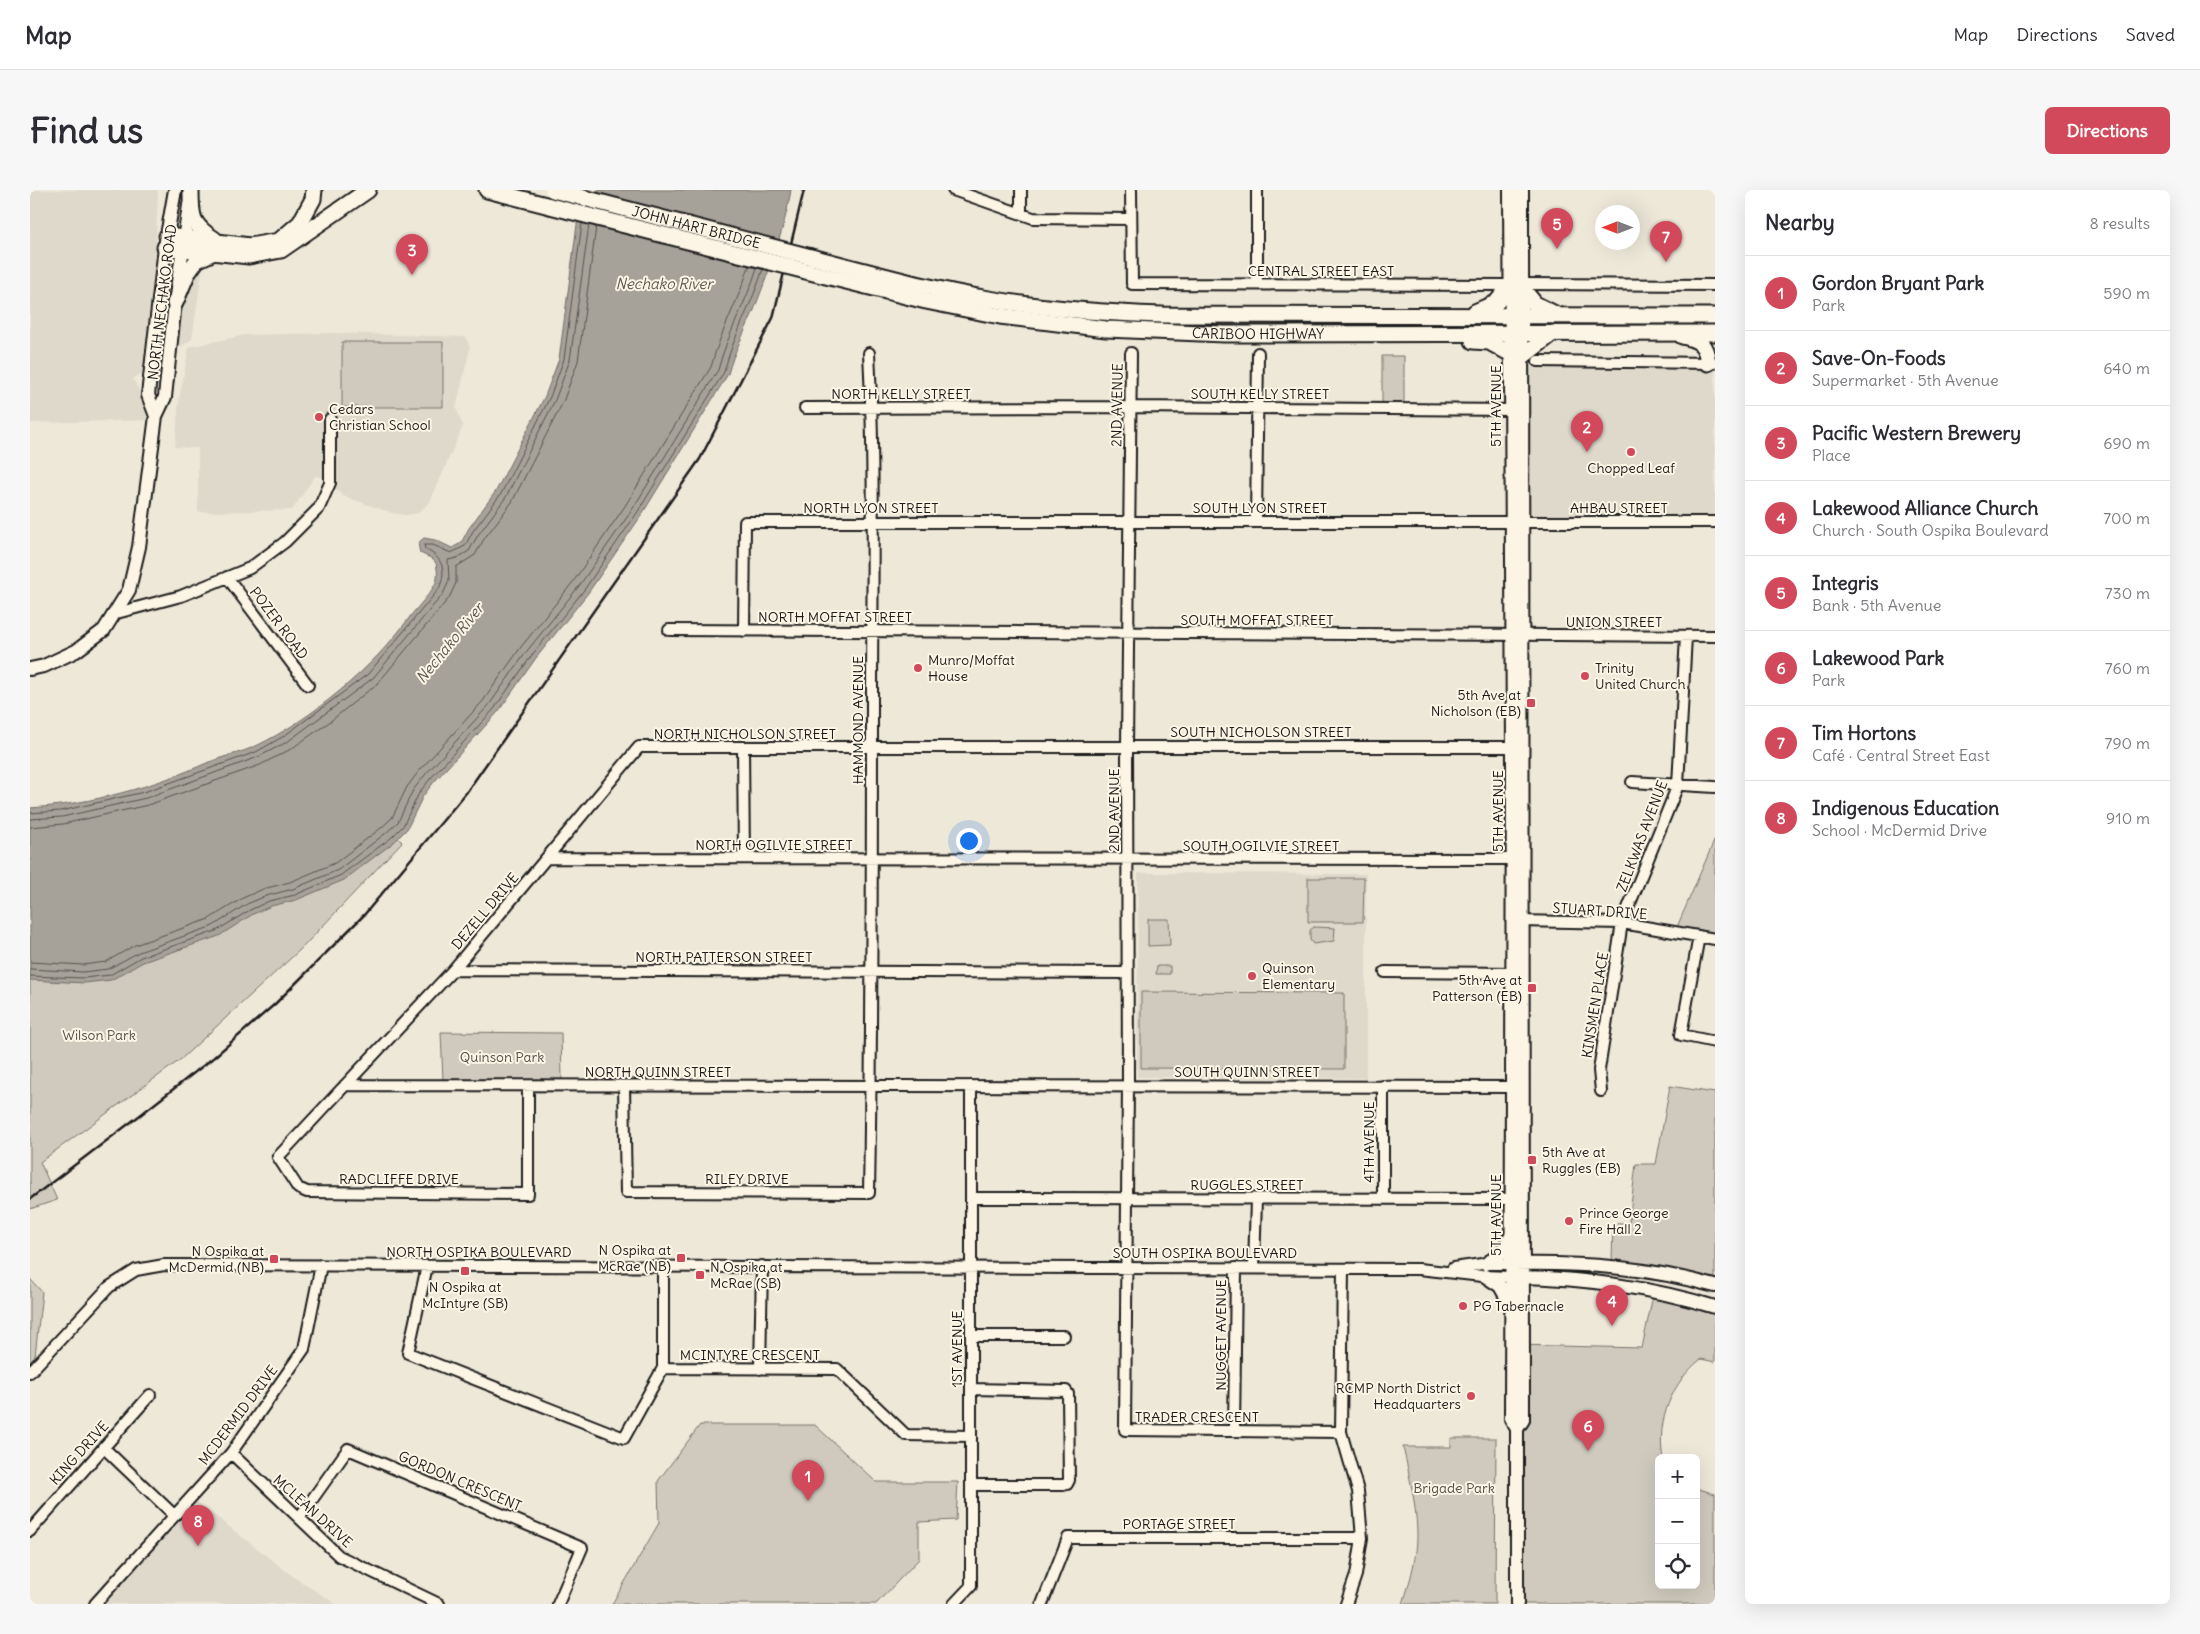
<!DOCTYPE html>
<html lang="en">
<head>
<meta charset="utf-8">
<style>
  body { margin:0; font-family:Delius,sans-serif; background:#f7f7f7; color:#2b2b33 }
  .controls { position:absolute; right:15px; bottom:15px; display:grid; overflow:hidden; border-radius:8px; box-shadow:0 5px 20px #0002 }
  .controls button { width:45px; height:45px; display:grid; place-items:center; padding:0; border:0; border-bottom:1px solid #e1e1e2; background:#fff; color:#2b2b33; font:25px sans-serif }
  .compass { position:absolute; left:1565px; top:15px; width:45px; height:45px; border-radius:50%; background:#fff; box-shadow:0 5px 20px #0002; rotate:270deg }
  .you { position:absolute; left:938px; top:650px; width:18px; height:18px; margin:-12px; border:4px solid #fff; border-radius:50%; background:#1a73e8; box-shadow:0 0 0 8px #1a73e833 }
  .badge { display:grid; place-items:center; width:32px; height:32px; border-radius:50%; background:#d1495b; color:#fff; font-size:16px; font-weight:700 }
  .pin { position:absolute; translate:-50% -41px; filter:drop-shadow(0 1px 2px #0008) }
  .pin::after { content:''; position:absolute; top:26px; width:18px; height:15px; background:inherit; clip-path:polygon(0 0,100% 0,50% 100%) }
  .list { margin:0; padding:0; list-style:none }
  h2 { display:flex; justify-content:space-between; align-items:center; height:65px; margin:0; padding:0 20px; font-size:21px }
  h2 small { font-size:16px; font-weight:400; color:#7c7c81 }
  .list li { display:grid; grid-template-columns:32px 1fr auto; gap:15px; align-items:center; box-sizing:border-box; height:75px; padding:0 20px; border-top:1px solid #e1e1e2 }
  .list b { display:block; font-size:19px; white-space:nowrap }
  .list p { margin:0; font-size:16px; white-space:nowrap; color:#7c7c81 }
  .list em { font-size:16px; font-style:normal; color:#7c7c81 }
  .icon { flex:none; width:28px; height:28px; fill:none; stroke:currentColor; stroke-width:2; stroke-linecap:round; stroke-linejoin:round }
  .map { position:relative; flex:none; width:1685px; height:1414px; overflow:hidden; border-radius:8px }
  header { display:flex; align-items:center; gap:30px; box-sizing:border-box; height:70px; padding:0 25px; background:#fff; border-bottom:1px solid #e1e1e2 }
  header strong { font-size:24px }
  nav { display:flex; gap:28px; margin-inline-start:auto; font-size:18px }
  .intro { display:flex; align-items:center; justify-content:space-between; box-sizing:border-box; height:120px; padding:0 30px }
  h1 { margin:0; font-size:35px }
  .button { padding:12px 22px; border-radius:8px; background:#d1495b; color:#fff; font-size:18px; font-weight:700 }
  main { display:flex; gap:30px; padding:0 30px }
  aside { flex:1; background:#fff; border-radius:8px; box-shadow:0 5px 20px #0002 }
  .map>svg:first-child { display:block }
  .built { fill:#ded9cb }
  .green { fill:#cfcabd; stroke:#76736c }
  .water { fill:#a7a299; stroke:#6f6c67 }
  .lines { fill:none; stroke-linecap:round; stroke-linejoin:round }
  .shore { stroke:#54524e; stroke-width:1 }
  .minor-casing { stroke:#1c1c1c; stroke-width:14 }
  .major-casing { stroke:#1c1c1c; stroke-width:16 }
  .highway-casing { stroke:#1c1c1c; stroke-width:19 }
  .minor { stroke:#fcf5e5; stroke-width:10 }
  .major { stroke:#fcf5e5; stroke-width:12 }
  .highway { stroke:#fcf5e5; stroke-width:15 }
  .rail { stroke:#1c1c1c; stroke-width:2.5 }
  .highway-bridge-casing { stroke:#1c1c1c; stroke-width:19; stroke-linecap:butt }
  .highway-bridge { stroke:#fcf5e5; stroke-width:15 }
  .poi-dot { fill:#d1495b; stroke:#fcf5e5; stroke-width:2 }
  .labels { text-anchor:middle; stroke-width:4; stroke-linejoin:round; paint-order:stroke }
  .street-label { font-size:14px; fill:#1c1c1c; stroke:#fcf5e5 }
  .poi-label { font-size:14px; fill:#1c1c1c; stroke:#fcf5e5; text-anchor:start }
  .park-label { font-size:14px; fill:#52504c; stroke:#fcf5e5 }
  .water-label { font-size:15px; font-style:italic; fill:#5b5854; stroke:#fcf5e5 }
</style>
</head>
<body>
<header>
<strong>Map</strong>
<nav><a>Map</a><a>Directions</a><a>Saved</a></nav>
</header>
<div class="intro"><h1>Find us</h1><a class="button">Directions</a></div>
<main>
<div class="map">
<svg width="1685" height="1414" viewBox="0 0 1685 1414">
  <rect width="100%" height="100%" fill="#eee8d9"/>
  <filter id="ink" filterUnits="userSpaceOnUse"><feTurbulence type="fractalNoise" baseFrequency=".02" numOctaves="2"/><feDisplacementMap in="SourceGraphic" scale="10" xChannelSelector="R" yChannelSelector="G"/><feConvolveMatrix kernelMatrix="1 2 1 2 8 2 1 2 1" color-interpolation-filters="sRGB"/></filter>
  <g filter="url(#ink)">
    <path class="built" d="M0,0H128L125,77L172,82L162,149L103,189L124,230L0,233Z
      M303,143L436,147L440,158L426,218L433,236L400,312L388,323L376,325L362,323L313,306L295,288L285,286L262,320L168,322V258L145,257L149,210L159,157L215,145Z
      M1498,177L1685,178V327L1497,328Z
      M1108,683L1336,684V888L1107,887Z
      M157,1304L265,1388L306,1414H65Z"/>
    <path class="green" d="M312,152H413V217H312Z
      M1352,166H1374V216H1352Z
      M358,638L372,652L273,757L150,870L10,972L27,1010L0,1019V745Z
      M1685,649V744L1647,737Z
      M1278,688H1334L1333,732H1278Z
      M1118,729H1139L1140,755L1118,756Z
      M1284,737L1305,738L1304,751L1283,754L1280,750V740Z
      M1127,776H1140V784H1126Z
      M1111,802L1314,803V879L1111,878Z
      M411,842L531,843L532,890L413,891Z
      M1640,896L1685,903V1093L1665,1087L1582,1070L1583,1034L1599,1032L1606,974H1626Z
      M0,1089L12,1102L3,1185L0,1187Z
      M1625,1096L1685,1115V1172L1671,1169C1642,1192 1626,1231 1633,1268H1629V1395H1666V1298L1685,1304V1414H1485V1155L1612,1158Z
      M670,1235H785L846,1292H928L926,1330L889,1332V1369L846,1414H582L629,1333L628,1291Z
      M1421,1248H1466L1465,1414H1373C1380,1391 1388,1365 1387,1341C1386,1313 1379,1284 1373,1257H1421Z"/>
    <path class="water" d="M569,0H761C755,38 738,84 724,120C715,142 704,161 698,184L611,326L558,403L506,468L468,522L404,592L393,606L377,639L364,652L314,690L266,710L241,716L223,724L189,746L113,772L81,790L54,793L0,790V618C61,614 123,597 179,572C194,566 211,563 226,556C282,529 343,478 379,428C386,418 406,399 407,388C408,384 407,378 406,373L401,368L390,363L388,353L394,348L405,350L422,358L431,353L439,338L466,301L515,206L529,169L548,27Z"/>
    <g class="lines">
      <path class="shore" d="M0,623L31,621L114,602L226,562L254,546L338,484L409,399C417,380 413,368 395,359L394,355H403L421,363L435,356L443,341L471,304L520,207L534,169L552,33
        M0,629L32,627L116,608L228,567L257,552L343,488L413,404L419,391L418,370L427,368L439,361L448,345L476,307L525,210L540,170L559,35
        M0,637L33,634L118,615L230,575L261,559L298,533L348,493L419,408L426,393V377L445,365L454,349L482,312L533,212L548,171L566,37
        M0,772L53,775L76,772L105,755L179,729L213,708L233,699L260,692L305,673L351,638L362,628L377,597L389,581L453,511L491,457L543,392L595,316L681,177C690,142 709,110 719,76
        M0,779L53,782L78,779L109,762L183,736L217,714L236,706L263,699L308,680L356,643L368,632L383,600L395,585L459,515L497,461L549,396L602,320L688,180C697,145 716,113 727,78
        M0,786L54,788L80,785L111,767L186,741L220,720L239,711L265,705L311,685L361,648L373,636L389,603L400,589L464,519L502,465L554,400L607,323L694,182C703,147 722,114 733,79"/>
      <g class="minor-casing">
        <path id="minor" d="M923,0L1003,28L1100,29
          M1101,0L1102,94L1480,95
          M1227,0V94
          M991,24V0
          M1492,94L1685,95
          M1101,163L1097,556L1098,895L1095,1240L1311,1242
          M1508,171L1684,173
          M775,218L1101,217L1486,220
          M1226,332L1228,163
          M197,387L278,495
          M83,424L151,406L220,378L255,352L289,318L300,293V229
          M639,440L1685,446
          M714,441L715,332H1685
          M713,557L714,668
          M1602,592L1685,597
          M518,668L1489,669
          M1487,731L1592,733L1685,749
          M1669,746L1651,845L1685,852
          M423,780L1097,783
          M1355,782L1489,783
          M315,895L1489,897
          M498,896V1004L277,1002L268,998L248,967L423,780L609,557H1489
          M594,896L596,1002L839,1003C842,839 842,676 842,513C842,397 845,280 839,163
          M1353,896V1009
          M1571,901L1569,880L1592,733L1648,595L1656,446
          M941,1008L1488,1009
          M397,1076L378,1163L594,1248L633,1178V1076
          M1224,1078L1226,1009
          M1423,1078L1452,1074H1481
          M1313,1079L1311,1242L1328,1301L1332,1348L1326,1385L1316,1414
          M941,1146H1034
          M633,1178L807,1179L876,1245L941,1246
          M730,1179L732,1076
          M0,1182L79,1097L106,1080L134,1075L1389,1079L1452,1086L1481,1087
          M941,1199L1036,1201L1038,1204L1039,1290L1037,1294L1033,1295H941
          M1204,1241L1206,1078
          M73,1257L144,1325
          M201,1263L309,1366L409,1414
          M269,1328L318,1259L552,1358L528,1414
          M0,1341L120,1205
          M65,1414L201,1263L274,1159L291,1075
          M924,1414L941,1396V896
          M1012,1414L1038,1348H1332"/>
      </g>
      <g class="major-casing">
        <path id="major" d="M1480,0L1483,557L1481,1229L1487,1239V1414
          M126,226L118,205L135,57L145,0
          M0,479L14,476L46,461L74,440L99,400L109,357L126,226L135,207L145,113L159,15
          M1455,1074L1471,1064L1479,1048
          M1486,1074C1557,1073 1616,1077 1685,1096
          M1455,1086L1470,1096L1480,1114
          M1486,1087C1556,1088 1619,1097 1685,1117
          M1487,1239L1493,1230L1492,0"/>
      </g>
      <g class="highway-casing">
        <g id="highway">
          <path d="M161,0C161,26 161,35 184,49"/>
          <path d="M457,0L520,16"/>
          <path d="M137,46L220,56L249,51L270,33L283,9L284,0"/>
          <path d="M135,57L219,66L251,60L338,0"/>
          <path d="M781,67C840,82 899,99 959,109C1017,119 1075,123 1133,125L1685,126"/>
          <path id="s1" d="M776,81L896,111L970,126L1076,139L1194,144L1685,143"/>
          <path d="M1492,98L1505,114L1525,124"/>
          <path d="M145,113L157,84L167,70L182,63"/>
          <path d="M1445,122L1466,113L1480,96"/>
          <path d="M1652,146C1670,150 1676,154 1678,173"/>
          <path d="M1443,151L1459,152L1481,164"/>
          <path d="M1492,167L1523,143"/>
        </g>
      </g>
      <use href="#minor" class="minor"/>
      <use href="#major" class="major"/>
      <use href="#highway" class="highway"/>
      <path class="rail" d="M0,1009L109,926L183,868L245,814L334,725L436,603L670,269L743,128L774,0"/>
      <g class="highway-bridge-casing">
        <g id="highway-bridge">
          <path id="s2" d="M523,0L781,67"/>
          <path d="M520,16L776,81"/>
        </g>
      </g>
      <use href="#highway-bridge" class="highway-bridge"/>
    </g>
  </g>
  <g class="poi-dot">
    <circle cx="289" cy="227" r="5"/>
    <circle cx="1601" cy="262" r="5"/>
    <circle cx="888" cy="478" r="5"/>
    <circle cx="1555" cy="486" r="5"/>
    <rect x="1496" y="508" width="10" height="10" rx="2.5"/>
    <circle cx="1222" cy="786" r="5"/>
    <rect x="1497" y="793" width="10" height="10" rx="2.5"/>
    <rect x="1497" y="965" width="10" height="10" rx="2.5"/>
    <circle cx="1539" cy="1031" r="5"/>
    <rect x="646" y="1063" width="10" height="10" rx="2.5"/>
    <rect x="239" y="1064" width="10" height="10" rx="2.5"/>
    <rect x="430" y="1076" width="10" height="10" rx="2.5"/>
    <rect x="665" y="1080" width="10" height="10" rx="2.5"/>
    <circle cx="1433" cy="1116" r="5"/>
    <circle cx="1441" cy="1206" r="5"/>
  </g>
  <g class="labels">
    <g class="street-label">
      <text dy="5" stroke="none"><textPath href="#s2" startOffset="148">JOHN HART BRIDGE</textPath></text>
      <text x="1291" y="86">CENTRAL STREET EAST</text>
      <text transform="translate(132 112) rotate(-83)" y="5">NORTH NECHAKO ROAD</text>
      <text dy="5" stroke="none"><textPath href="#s1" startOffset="458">CARIBOO HIGHWAY</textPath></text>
      <text x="871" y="209">NORTH KELLY STREET</text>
      <text x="1230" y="209">SOUTH KELLY STREET</text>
      <text transform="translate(1087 215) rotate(-89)" y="5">2ND AVENUE</text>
      <text transform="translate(1466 216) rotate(-90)" y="5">5TH AVENUE</text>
      <text x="841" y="323">NORTH LYON STREET</text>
      <text x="1230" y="323">SOUTH LYON STREET</text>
      <text x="1589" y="323">AHBAU STREET</text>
      <text x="805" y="432">NORTH MOFFAT STREET</text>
      <text x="1227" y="435">SOUTH MOFFAT STREET</text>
      <text x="1584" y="437">UNION STREET</text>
      <text transform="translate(249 433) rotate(53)" y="5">POZER ROAD</text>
      <text transform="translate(828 530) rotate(-90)" y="5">HAMMOND AVENUE</text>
      <text x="1231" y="547">SOUTH NICHOLSON STREET</text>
      <text x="715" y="549">NORTH NICHOLSON STREET</text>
      <text transform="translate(1084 620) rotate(-90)" y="5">2ND AVENUE</text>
      <text transform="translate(1468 621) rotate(-90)" y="5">5TH AVENUE</text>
      <text transform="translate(1612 646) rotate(-69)" y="5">ZELKWAS AVENUE</text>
      <text x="744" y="660">NORTH OGILVIE STREET</text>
      <text x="1231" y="661">SOUTH OGILVIE STREET</text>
      <text transform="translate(455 721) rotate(-50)" y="5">DEZELL DRIVE</text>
      <text transform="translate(1570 721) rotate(4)" y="5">STUART DRIVE</text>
      <text x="694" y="772">NORTH PATTERSON STREET</text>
      <text transform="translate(1565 815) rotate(-81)" y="5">KINSMEN PLACE</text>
      <text x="628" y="887">NORTH QUINN STREET</text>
      <text x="1217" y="887">SOUTH QUINN STREET</text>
      <text transform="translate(1339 952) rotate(-90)" y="5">4TH AVENUE</text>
      <text x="369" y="994">RADCLIFFE DRIVE</text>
      <text x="717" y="994">RILEY DRIVE</text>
      <text x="1217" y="1000">RUGGLES STREET</text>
      <text transform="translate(1466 1025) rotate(-90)" y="5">5TH AVENUE</text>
      <text x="449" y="1067">NORTH OSPIKA BOULEVARD</text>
      <text x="1175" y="1068">SOUTH OSPIKA BOULEVARD</text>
      <text transform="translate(1191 1145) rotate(-90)" y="5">NUGGET AVENUE</text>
      <text transform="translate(927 1159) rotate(-90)" y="5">1ST AVENUE</text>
      <text x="720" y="1170">MCINTYRE CRESCENT</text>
      <text transform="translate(208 1225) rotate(-53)" y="5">MCDERMID DRIVE</text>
      <text x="1167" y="1232">TRADER CRESCENT</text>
      <text transform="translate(49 1263) rotate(-48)" y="5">KING DRIVE</text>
      <text transform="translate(430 1291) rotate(23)" y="5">GORDON CRESCENT</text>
      <text transform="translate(283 1321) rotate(42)" y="5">MCLEAN DRIVE</text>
      <text x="1149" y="1339">PORTAGE STREET</text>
    </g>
    <g class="poi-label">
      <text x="299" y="224">Cedars<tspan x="299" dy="16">Christian School</tspan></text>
      <text x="1601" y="283" text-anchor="middle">Chopped Leaf</text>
      <text x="898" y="475">Munro/Moffat<tspan x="898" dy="16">House</tspan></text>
      <text x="1565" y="483">Trinity<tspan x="1565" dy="16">United Church</tspan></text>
      <text x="1491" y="510" text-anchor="end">5th Ave at<tspan x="1491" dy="16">Nicholson (EB)</tspan></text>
      <text x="1232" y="783">Quinson<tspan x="1232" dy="16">Elementary</tspan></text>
      <text x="1492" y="795" text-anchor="end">5th Ave at<tspan x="1492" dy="16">Patterson (EB)</tspan></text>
      <text x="1512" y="967">5th Ave at<tspan x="1512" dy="16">Ruggles (EB)</tspan></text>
      <text x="1549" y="1028">Prince George<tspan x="1549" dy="16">Fire Hall 2</tspan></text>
      <text x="641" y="1065" text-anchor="end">N Ospika at<tspan x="641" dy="16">McRae (NB)</tspan></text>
      <text x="234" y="1066" text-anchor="end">N Ospika at<tspan x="234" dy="16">McDermid (NB)</tspan></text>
      <text x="680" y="1082">N Ospika at<tspan x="680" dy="16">McRae (SB)</tspan></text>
      <text x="435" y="1102" text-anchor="middle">N Ospika at<tspan x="435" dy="16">McIntyre (SB)</tspan></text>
      <text x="1443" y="1121">PG Tabernacle</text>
      <text x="1431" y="1203" text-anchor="end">RCMP North District<tspan x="1431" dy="16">Headquarters</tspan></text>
    </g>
    <g class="park-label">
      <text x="69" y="850">Wilson Park</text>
      <text x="472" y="872">Quinson Park</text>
      <text x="1424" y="1303">Brigade Park</text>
    </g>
    <g class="water-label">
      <text x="634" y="99">Nechako River</text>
      <text transform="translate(420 453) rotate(-51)" y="5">Nechako River</text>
    </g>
  </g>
</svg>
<div class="controls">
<button>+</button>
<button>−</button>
<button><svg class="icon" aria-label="locate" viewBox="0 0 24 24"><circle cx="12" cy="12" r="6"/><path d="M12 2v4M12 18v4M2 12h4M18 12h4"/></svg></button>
</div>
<svg class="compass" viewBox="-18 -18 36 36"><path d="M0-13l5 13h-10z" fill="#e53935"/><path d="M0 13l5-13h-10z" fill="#7c7c81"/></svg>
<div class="you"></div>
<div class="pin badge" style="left:778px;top:1311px">1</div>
<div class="pin badge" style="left:1557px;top:262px">2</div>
<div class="pin badge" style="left:382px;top:85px">3</div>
<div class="pin badge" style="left:1582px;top:1136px">4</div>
<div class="pin badge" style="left:1527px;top:59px">5</div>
<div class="pin badge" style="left:1558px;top:1261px">6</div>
<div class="pin badge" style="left:1636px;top:72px">7</div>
<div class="pin badge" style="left:168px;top:1356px">8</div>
</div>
<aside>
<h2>Nearby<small>8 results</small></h2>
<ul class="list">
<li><span class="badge">1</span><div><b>Gordon Bryant Park</b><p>Park</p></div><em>590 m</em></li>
<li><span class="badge">2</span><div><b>Save-On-Foods</b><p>Supermarket · 5th Avenue</p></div><em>640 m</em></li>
<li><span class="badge">3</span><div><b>Pacific Western Brewery</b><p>Place</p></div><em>690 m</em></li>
<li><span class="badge">4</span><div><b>Lakewood Alliance Church</b><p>Church · South Ospika Boulevard</p></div><em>700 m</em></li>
<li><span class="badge">5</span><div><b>Integris</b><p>Bank · 5th Avenue</p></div><em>730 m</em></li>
<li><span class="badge">6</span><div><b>Lakewood Park</b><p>Park</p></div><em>760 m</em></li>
<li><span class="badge">7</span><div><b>Tim Hortons</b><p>Café · Central Street East</p></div><em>790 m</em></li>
<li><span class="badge">8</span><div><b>Indigenous Education</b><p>School · McDermid Drive</p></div><em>910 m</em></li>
</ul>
</aside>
</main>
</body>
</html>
